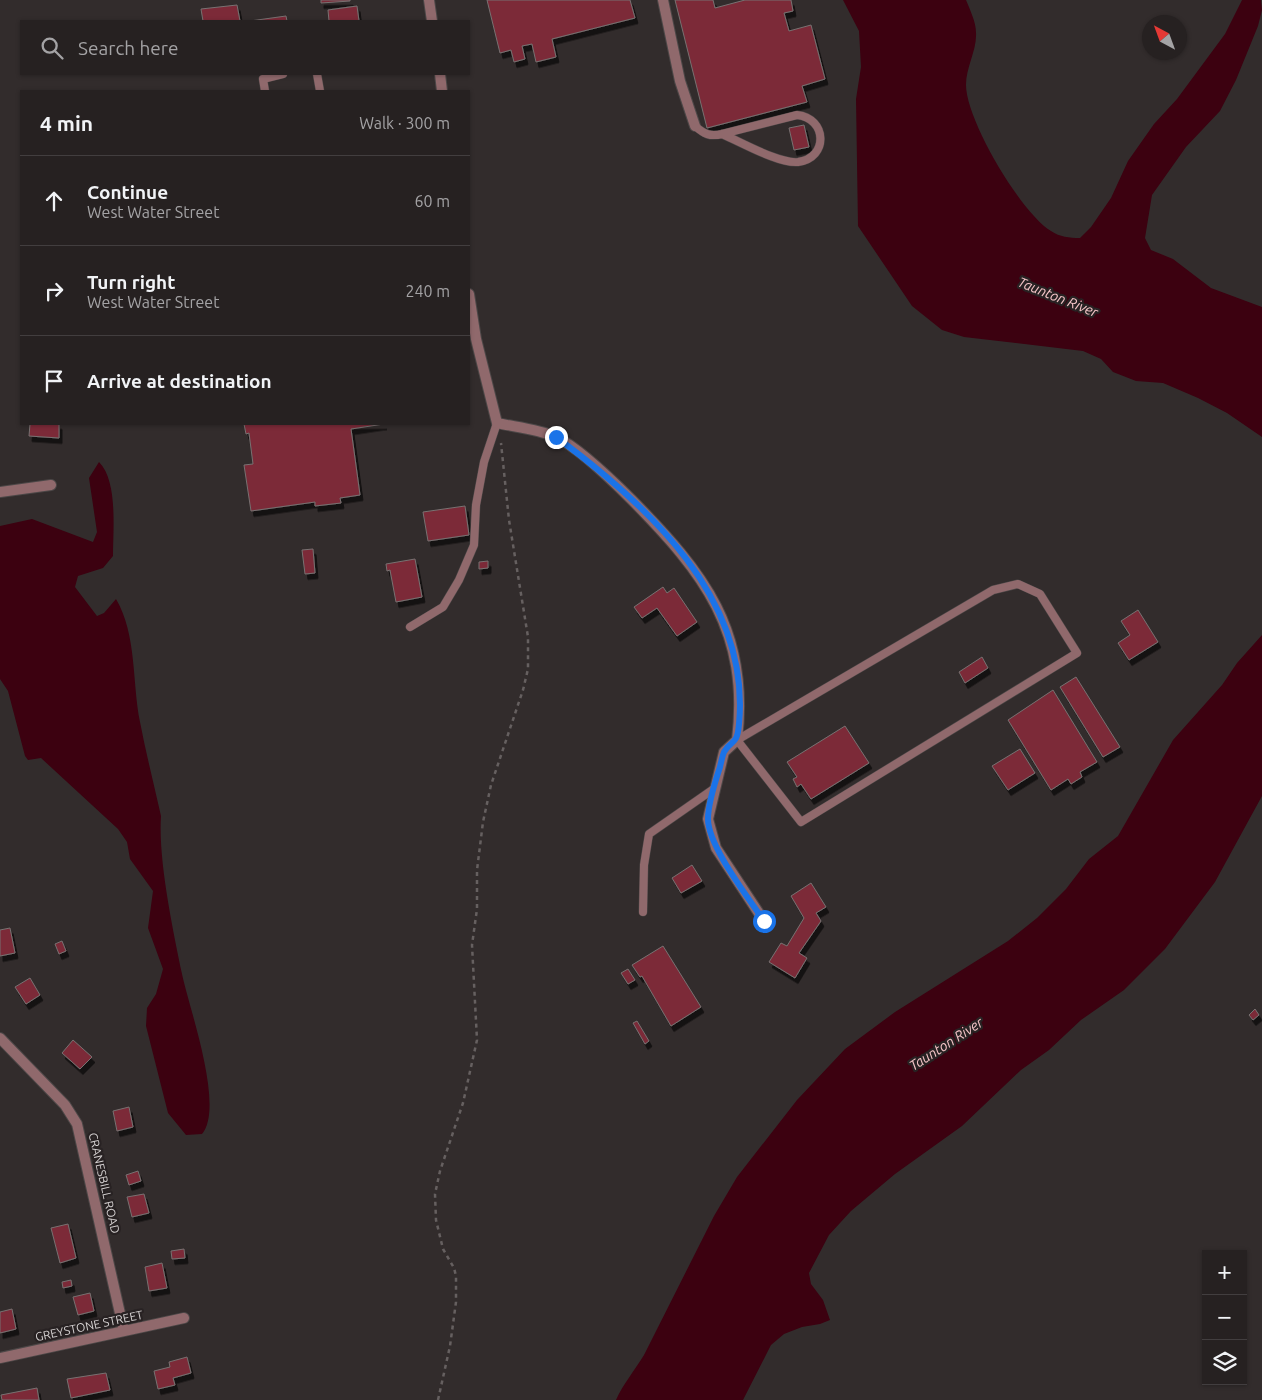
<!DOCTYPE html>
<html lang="en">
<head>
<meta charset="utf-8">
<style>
  body { margin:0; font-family:Ubuntu,sans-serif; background:#2e292a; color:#f1f3f6 }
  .controls { position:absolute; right:15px; bottom:15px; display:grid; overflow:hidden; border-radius:0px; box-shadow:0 1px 4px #0004 }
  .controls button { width:45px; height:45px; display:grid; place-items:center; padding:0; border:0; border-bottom:1px solid #423e3f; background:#262121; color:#f1f3f6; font:25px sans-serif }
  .compass { position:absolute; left:1142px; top:15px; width:45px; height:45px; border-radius:50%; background:#262121; box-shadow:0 1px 4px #0004; rotate:319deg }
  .stop { position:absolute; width:15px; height:15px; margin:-11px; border:4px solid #1a73e8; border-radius:50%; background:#fff }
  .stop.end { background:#1a73e8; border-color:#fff; box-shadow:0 1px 5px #0008 }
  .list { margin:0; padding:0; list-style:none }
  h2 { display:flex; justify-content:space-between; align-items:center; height:65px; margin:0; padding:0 20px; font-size:21px }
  h2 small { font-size:16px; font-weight:400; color:#a4a3a5 }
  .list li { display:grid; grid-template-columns:32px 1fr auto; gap:15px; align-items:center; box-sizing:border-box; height:90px; padding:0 20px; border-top:1px solid #423e3f }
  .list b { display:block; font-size:19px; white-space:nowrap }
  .list p { margin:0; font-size:16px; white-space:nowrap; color:#a4a3a5 }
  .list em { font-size:16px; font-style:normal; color:#a4a3a5 }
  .icon { flex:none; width:28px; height:28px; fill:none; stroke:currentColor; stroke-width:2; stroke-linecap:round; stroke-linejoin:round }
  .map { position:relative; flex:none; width:1262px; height:1400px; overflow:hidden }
  .search { position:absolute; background:#262121; box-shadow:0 1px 4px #0004; left:20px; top:20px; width:450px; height:55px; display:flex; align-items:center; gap:12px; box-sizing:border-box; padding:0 18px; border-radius:0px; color:#a4a3a5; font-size:19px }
  .panel { position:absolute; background:#262121; box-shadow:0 1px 4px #0004; left:20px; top:90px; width:450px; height:335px; border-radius:0px }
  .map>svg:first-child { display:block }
  .water { fill:#3c0110 }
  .building { fill:#7b2b39; stroke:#787171; filter:url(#shadow) }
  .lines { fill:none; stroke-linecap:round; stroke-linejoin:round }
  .lane-casing { stroke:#4c4747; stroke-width:9 }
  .street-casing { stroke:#4c4747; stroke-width:12 }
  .path { stroke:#666060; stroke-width:2.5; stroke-dasharray:4 4; stroke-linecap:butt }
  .lane { stroke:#90696c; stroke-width:8 }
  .street { stroke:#90696c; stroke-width:10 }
  .route { stroke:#1a73e8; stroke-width:6 }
  .labels { text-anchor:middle; stroke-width:4.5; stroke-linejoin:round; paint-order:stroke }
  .street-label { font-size:12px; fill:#d6d2d2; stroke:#282223 }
  .water-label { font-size:14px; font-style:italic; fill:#f6c5c8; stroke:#282223 }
</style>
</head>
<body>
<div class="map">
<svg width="1262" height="1400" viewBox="0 0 1262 1400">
  <defs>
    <filter id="shadow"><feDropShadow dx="3" dy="5.5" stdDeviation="0" flood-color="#0009"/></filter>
  </defs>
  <rect width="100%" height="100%" fill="#322c2c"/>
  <path class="water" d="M843,0H966C970,10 976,22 976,33C977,50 966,67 966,85C966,120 1021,213 1051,231C1060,237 1069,238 1080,238L1091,227L1111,198L1128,161L1154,124L1177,99L1225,34L1242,0H1261L1262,10L1258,26L1236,80L1220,111L1186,147L1152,195L1145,238L1151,250L1173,259L1211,288L1262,307V437L1227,413L1198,398L1163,383L1136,381L1113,372L1101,359L1083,351L964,337L942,330L912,306L858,226L856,99L861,67L859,31Z
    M99,462C118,481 113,529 113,556L103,568L78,576L75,587L97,616L104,613L116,599C137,635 132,682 140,722C146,753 154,785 161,816C158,860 173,930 182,974C189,1008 225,1107 202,1134L186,1135L168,1113L146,1026L147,1008L156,994L163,969L148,928L153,891L130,859L127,842L118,829L41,758L28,760L25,756L8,691L0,679V526L32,519L93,542L97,532L89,478Z
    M1262,635V796L1215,882L1165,949L1124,990L1081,1020L1049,1050L1021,1070L962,1126L895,1174L851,1211L829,1235L809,1273L811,1284L823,1300L830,1320L820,1324L802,1327L784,1334L771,1345L743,1400H616C623,1384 635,1370 644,1355L714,1216L737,1177L797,1100L845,1049L895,1012L1008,941L1037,918L1066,889L1089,859L1118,836L1173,740L1222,685L1237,663Z"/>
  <path class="building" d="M321,0H350V1L321,3Z
    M487,0H630L635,18L552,39L556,57L536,62L532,44L522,46L525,59L514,62L511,50L500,53Z
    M675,0H713L715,8L745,0H791L793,11L784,13L789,31L811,25L825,79L802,86L807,102L707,128Z
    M237,5L240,21H203L201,9Z
    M357,6L359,21H329L328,10Z
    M286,16L287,21H250Z
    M804,125L809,147L794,150L789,128Z
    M30,424H59V438L29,436Z
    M244,424H384L351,429L360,495L340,498L341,503L315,506V502L251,511L244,465L253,464L249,433L246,434Z
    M465,506L469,535L428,541L423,512Z
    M313,549L315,573L305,574L302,550Z
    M415,559L422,597L396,602L390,570L387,571L386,564Z
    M488,561V568L479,569V562Z
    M663,587L667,593L674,588L697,622L677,636L657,608L642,618L634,607Z
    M1138,610L1158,642L1129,660L1118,643L1130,635L1121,621Z
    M982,657L988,668L965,683L959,672Z
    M1076,677L1120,747L1103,757L1060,687Z
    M1053,690L1097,762L1080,772L1082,777L1071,784L1068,779L1051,790L1008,720Z
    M845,726L869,763L811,799L801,784L797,787L793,779L797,777L787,762Z
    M1020,749L1035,773L1008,790L992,766Z
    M692,865L702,881L681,893L672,878Z
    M811,883L826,907L816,913L821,921L799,953L807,958L795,978L769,962L781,943L787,946L804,918L791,896Z
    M10,928L15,953L0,956V930Z
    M62,941L66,951L59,954L55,944Z
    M663,946L701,1007L671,1026L642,976L640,977L632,965Z
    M628,969L635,980L628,984L621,973Z
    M30,978L40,995L26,1004L15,987Z
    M1255,1009L1259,1015L1253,1020L1249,1015Z
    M637,1021L649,1041L645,1044L633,1023Z
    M73,1040L92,1057L80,1069L62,1053Z
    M129,1107L133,1127L117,1131L113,1111Z
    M138,1171L141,1181L129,1185L126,1175Z
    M144,1194L149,1213L132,1217L127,1197Z
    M68,1224L76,1258L60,1263L51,1228Z
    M184,1249L185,1258L172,1259L171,1251Z
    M162,1263L167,1288L149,1291L145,1267Z
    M71,1280L72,1286L63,1288L62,1282Z
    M90,1293L94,1311L78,1315L73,1297Z
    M12,1309L16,1329L0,1333V1312Z
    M187,1357L191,1373L173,1378L175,1385L158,1389L154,1371L170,1367L169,1362Z
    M106,1373L110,1390L71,1398L67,1379Z
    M37,1388L39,1400H2L1,1395Z"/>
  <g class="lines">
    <g class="lane-casing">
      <path id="lane" d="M317,74L320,91
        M265,91L263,79L283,74
        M695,126C704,134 710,137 722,134L797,115C827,118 829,158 798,162C779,164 741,142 722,134
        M1018,584L1040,594L1077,653L801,822L737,740L993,590Z
        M410,627L443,607L459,580L474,545L476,505L484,462L497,423
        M643,912L644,865L649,834L715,788"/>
    </g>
    <g class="street-casing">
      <path id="street" d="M429,0L432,21
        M663,0L680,81L695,126
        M440,74L442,91
        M469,294L476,339L497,423C515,427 538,429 556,437C578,447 614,482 632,500C704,573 750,631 737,740L724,752L708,819L716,848L764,921
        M0,492L51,485
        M0,1038L65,1105L77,1124L124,1331
        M0,1358L184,1318"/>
    </g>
    <path class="path" d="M438,1400L450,1346L456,1302V1276L454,1268L443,1249L436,1220L435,1194L440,1171L463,1103L477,1040L472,945L477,909V870L483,822L491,785L523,690L528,669V637L509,520L501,443"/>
    <use href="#lane" class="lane"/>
    <use href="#street" class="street"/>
  </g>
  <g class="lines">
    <path class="route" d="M556,437C648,505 751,599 739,724C737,747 732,738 724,752C722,757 721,763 720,767C715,782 708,803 708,819C708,846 748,897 764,921"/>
  </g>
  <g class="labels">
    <g class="street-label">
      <text transform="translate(104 1183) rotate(77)" y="4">CRANESBILL ROAD</text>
      <text transform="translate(89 1326) rotate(-12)" y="4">GREYSTONE STREET</text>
    </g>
    <g class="water-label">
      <text transform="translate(1058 297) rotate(22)" y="5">Taunton River</text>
      <text transform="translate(946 1044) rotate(-33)" y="5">Taunton River</text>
    </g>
  </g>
</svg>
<div class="controls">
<button>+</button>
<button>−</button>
<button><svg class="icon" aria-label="layers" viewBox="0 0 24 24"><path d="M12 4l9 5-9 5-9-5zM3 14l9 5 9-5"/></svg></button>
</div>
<svg class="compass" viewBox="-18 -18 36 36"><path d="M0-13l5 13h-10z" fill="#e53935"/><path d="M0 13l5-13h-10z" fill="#a4a3a5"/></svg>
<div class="stop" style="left:764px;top:921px"></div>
<div class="stop end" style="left:556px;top:437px"></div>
<div class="search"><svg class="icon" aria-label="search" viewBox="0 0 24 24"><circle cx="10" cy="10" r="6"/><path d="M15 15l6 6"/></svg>Search here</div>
<section class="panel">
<h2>4 min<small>Walk · 300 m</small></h2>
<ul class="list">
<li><svg class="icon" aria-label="ahead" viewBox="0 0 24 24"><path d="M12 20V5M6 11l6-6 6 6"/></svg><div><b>Continue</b><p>West Water Street</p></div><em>60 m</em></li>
<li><svg class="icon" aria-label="right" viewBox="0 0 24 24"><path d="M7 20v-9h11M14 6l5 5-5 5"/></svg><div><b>Turn right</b><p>West Water Street</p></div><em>240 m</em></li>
<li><svg class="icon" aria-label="arrive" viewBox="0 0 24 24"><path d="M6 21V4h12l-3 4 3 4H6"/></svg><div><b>Arrive at destination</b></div></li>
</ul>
</section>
</div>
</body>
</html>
